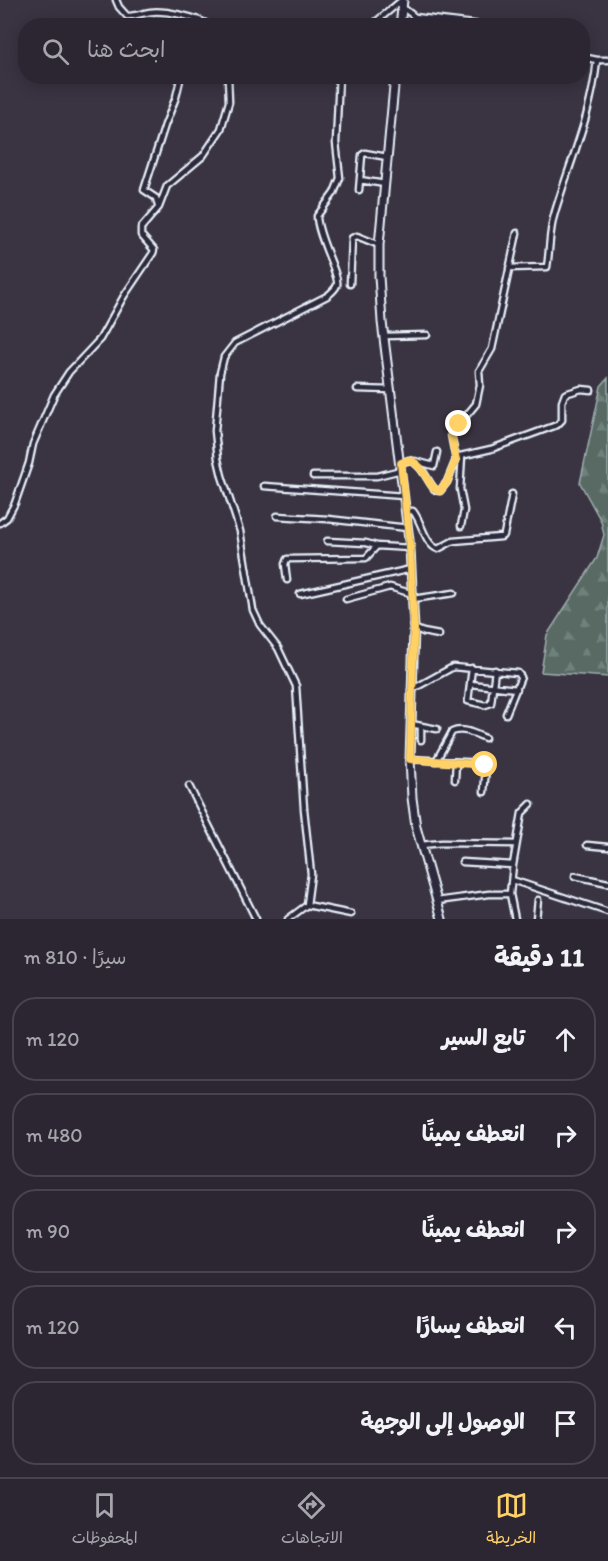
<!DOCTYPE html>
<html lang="ar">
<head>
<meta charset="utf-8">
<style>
  body { margin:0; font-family:Itim,"Playpen Sans Arabic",sans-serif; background:#342e3a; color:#f1f3f6; direction:rtl }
  .stop { position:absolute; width:18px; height:18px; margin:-14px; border:4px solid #ffd166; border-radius:50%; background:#fff }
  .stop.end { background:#ffd166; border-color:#fff; box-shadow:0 2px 6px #0008 }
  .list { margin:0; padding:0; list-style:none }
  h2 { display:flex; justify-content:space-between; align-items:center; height:78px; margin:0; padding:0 24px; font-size:26px }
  h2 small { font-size:20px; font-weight:400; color:#a6a5ac }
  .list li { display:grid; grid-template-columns:39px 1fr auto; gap:18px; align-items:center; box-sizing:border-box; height:84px; margin:0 12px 12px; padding:0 12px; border:2px solid #48434d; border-radius:24px }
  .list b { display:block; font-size:22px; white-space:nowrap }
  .list em { font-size:20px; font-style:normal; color:#a6a5ac }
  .icon { flex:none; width:33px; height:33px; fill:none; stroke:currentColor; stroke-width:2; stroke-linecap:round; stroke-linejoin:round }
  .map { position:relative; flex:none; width:608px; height:919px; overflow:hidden; direction:ltr }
  .search { position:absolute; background:#2c2632; box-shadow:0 3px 15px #0003; left:18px; right:18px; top:18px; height:66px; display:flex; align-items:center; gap:15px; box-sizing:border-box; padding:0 21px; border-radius:24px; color:#a6a5ac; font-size:22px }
  .sheet { height:558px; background:#2c2632 }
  nav { display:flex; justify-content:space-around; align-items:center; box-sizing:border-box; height:84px; border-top:2px solid #48434d; background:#2c2632; font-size:16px; color:#a6a5ac }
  nav a { display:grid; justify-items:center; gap:3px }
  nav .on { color:#ffd166 }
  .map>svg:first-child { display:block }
  .forest { fill:url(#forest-firs); stroke:#a0aeae; stroke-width:1.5 }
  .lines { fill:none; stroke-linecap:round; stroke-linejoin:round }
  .street-casing { stroke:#e8f1f8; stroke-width:9 }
  .secondary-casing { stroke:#e8f1f8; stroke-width:11 }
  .street { stroke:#2f2a3d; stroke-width:4.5 }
  .secondary { stroke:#2f2a3d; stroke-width:7 }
  .route { stroke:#ffd166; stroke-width:8 }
</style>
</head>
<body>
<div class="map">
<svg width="608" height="919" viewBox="0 0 608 919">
  <defs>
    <pattern id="forest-firs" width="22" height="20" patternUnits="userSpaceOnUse" patternTransform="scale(1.5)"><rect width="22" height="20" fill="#586b64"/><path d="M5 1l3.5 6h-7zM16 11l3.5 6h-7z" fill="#70817b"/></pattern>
  </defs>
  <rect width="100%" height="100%" fill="#3a3342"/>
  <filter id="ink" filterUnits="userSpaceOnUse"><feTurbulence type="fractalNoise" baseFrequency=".0167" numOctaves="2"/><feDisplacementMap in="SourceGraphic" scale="12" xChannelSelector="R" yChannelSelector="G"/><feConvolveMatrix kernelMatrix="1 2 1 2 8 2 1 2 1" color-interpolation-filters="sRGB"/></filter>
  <g filter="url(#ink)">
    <path class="forest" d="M608,378V677L541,672L547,635L597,558L604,535L601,521L580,483L601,386Z"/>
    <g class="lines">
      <g class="street-casing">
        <path id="street" d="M116,0L119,7L127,16C136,16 142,13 150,12C164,10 199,17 210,26
          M402,7L415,17L490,26
          M371,26L402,0
          M582,57L597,60H608
          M360,180L385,184
          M359,190L362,155L365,153L387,157
          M158,206L156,198L144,190L165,125L176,97L181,76
          M509,268L547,267C550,249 549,230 555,212C570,162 592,113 597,60
          M350,284L352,238L357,236L379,245
          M384,336L427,335
          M357,389L391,390
          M456,457L491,449L557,425L562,420V402L565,394L581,389L591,390
          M415,461L434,466L437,452
          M401,463L409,460C423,465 426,479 435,490L440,491L447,482L456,460L451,434L476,404L480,385L479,371L492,349L517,233
          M313,476H377L401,470
          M264,486L404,496
          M406,511H413C422,522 425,545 438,549L453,541L501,537L504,535L512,494
          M277,516L328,519L408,528
          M0,523L7,518L15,503L29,463L33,444L54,395L69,372L100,339L124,296L153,253L154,250L141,235V228L159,207L167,186L203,156L221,129L229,102L228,76
          M461,526L464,510L460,489L462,456
          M327,541L366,543L377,546
          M287,580L285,564L287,559L366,558L377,546L410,548
          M300,594L411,569
          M346,599L390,587L413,594
          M413,599L454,593
          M414,628L423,632L439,635
          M472,668L468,701L485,705L491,703L495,670
          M470,684L517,689
          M411,690L453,667L518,673L521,677L506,714
          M411,724L437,729
          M421,740V726
          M410,759L482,763L486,767L484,792
          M436,761L452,732C463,727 475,734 485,738
          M455,780L456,762
          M189,786L256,919
          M421,845L442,843L516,844
          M587,845L608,847
          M462,862L513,865
          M575,876L608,883
          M512,880L608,912
          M437,901L489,894H510
          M307,905L351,914
          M288,919L307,905L311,874L304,809L296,686L278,648L260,625L253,610L240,531L222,476L218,459L215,431L220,373L224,357L235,343L327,296C331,293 335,290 337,285C340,276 317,236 317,216L334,193L340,178L336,143L339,76
          M515,919L510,894L513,865L522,813L531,804
          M536,919L538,900"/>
      </g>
      <g class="secondary-casing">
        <path id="secondary" d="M400,26L403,0
          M395,76L379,245V276L382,322L410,548L414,628L410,759L412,798L416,827L442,919"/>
      </g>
      <use href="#street" class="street"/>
      <use href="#secondary" class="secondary"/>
    </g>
  </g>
  <g class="lines" filter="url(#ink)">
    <path class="route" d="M459,424L451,434L456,460L447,482L440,491C427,489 426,465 409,460L401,463L410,548L414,628L410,759L485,765"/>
  </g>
</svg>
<div class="stop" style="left:485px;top:765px"></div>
<div class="stop end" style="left:459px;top:424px"></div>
<div class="search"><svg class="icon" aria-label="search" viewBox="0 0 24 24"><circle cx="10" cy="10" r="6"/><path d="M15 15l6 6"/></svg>ابحث هنا</div>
</div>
<section class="sheet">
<h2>11 دقيقة<small>سيرًا · 810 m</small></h2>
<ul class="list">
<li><svg class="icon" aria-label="ahead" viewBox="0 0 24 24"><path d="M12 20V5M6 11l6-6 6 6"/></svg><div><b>تابع السير</b></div><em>120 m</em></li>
<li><svg class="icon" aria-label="right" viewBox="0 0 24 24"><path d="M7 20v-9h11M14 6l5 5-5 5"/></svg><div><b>انعطف يمينًا</b></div><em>480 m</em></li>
<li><svg class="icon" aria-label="right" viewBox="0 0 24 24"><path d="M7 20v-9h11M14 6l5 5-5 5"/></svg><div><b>انعطف يمينًا</b></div><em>90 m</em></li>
<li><svg class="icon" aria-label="left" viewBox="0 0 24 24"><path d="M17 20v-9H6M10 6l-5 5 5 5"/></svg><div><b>انعطف يسارًا</b></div><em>120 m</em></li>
<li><svg class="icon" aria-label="arrive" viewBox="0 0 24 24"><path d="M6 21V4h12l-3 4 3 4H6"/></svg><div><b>الوصول إلى الوجهة</b></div></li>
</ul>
</section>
<nav>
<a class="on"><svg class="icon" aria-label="map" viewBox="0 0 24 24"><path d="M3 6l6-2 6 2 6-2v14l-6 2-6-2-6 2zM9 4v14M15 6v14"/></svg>الخريطة</a>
<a><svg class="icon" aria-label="directions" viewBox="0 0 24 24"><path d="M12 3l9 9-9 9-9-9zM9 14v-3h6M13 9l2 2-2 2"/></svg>الاتجاهات</a>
<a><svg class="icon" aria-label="saved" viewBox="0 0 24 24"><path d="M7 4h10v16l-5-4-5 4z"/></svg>المحفوظات</a>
</nav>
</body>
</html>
